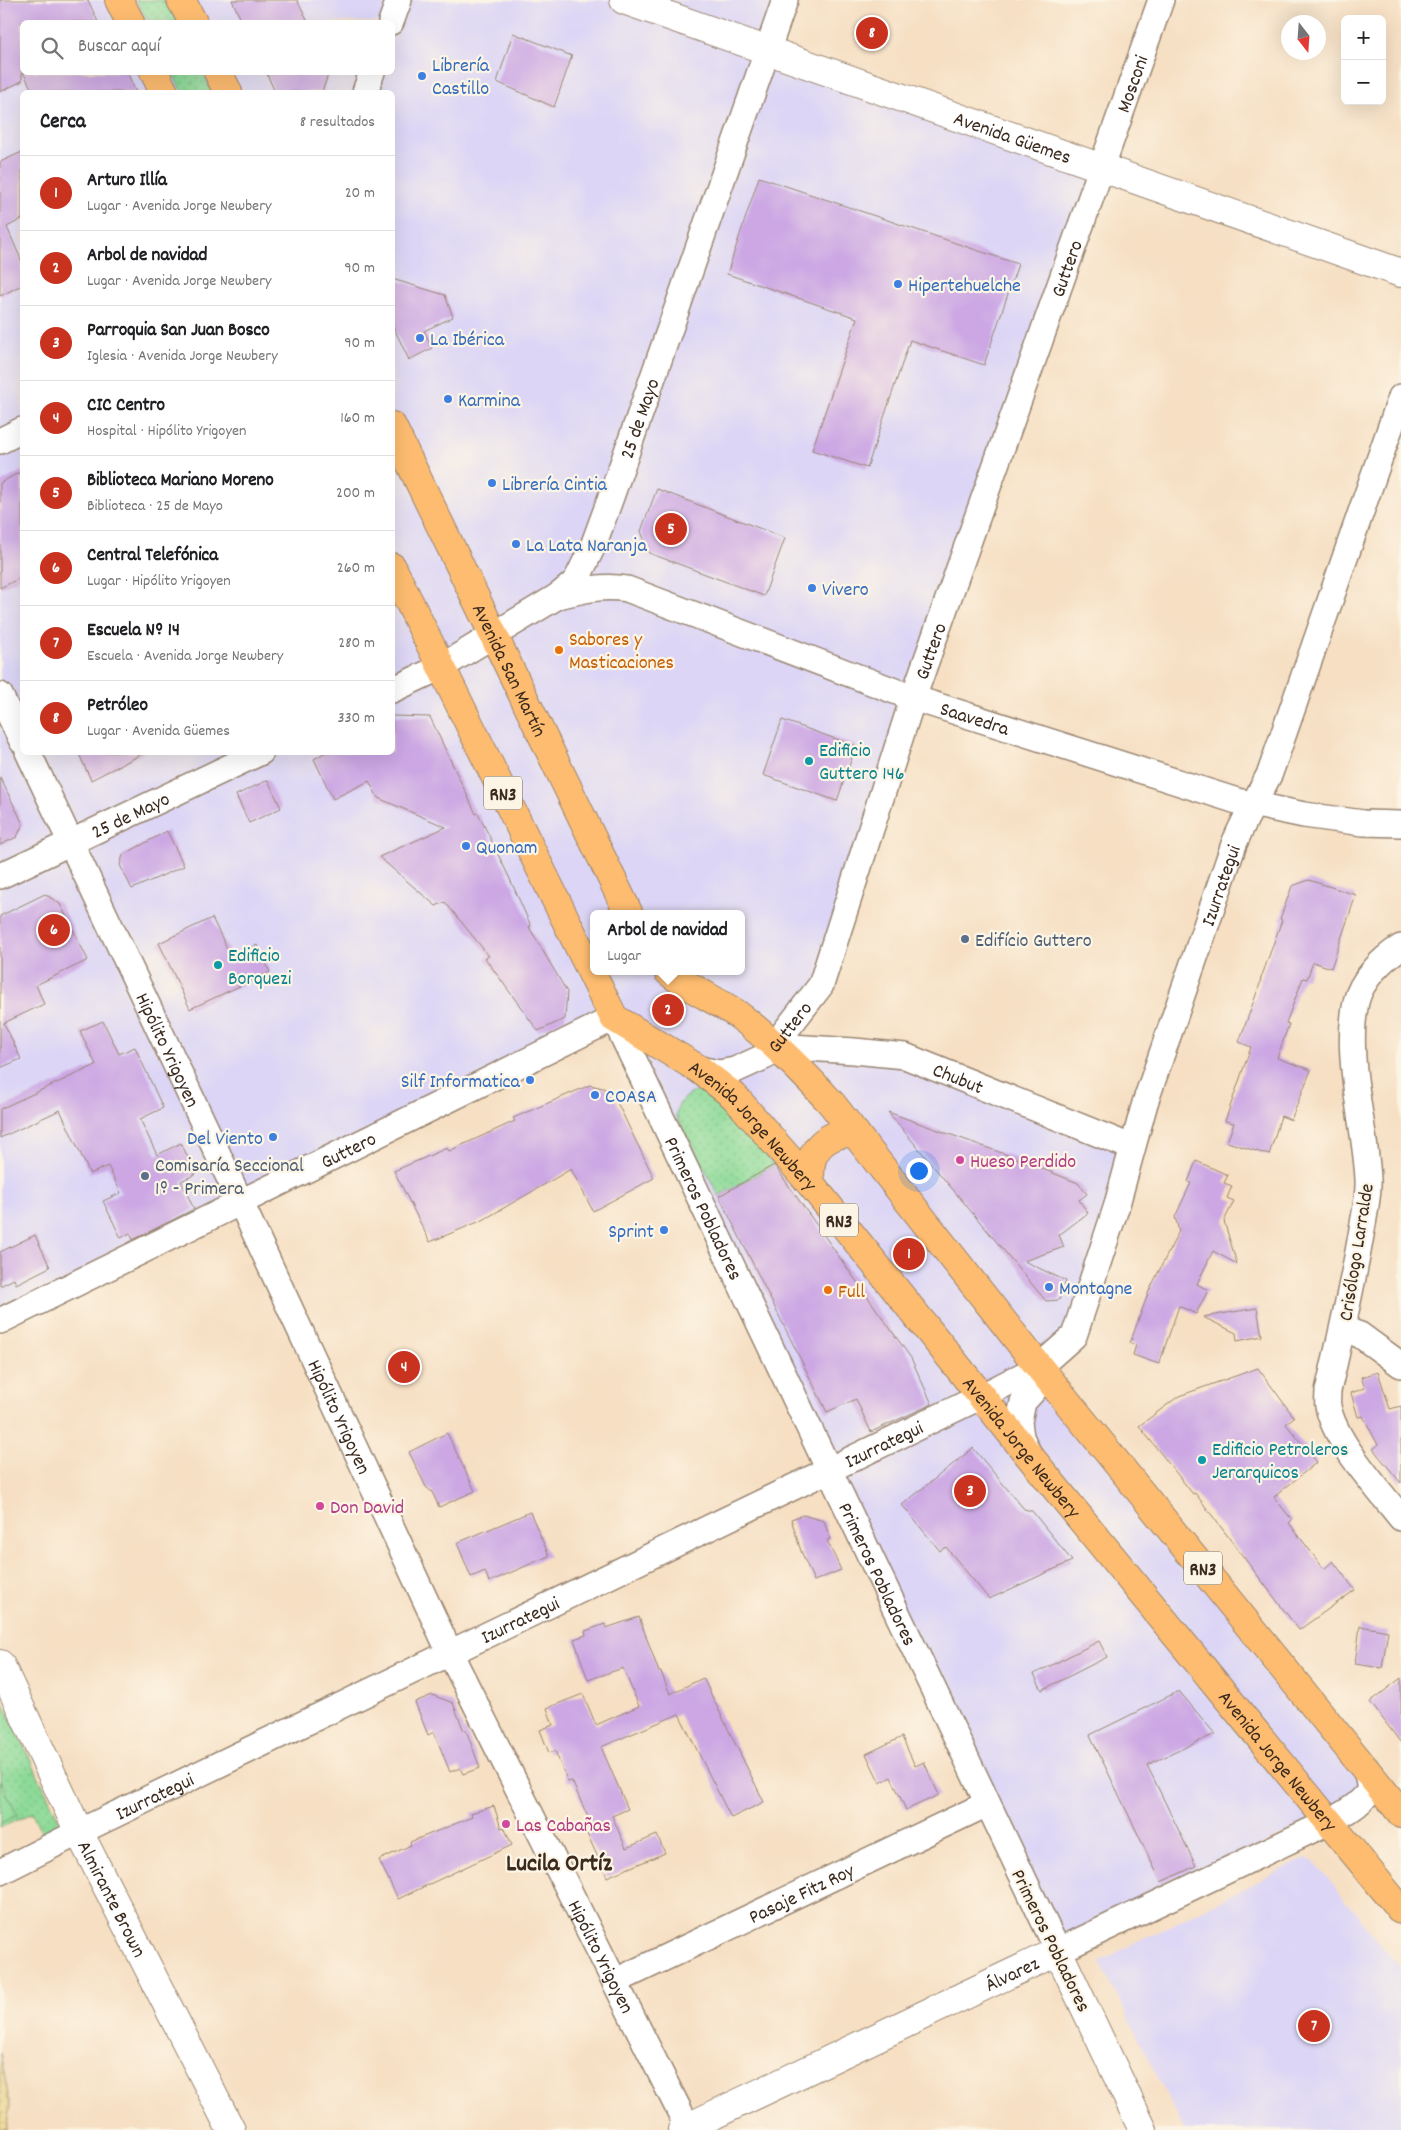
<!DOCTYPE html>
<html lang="es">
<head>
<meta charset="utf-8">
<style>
  body { margin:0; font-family:Dekko,sans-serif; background:#f6f6f6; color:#202124 }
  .controls { position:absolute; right:15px; top:15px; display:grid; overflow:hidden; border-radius:8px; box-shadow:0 5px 20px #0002 }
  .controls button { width:45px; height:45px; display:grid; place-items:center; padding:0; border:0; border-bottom:1px solid #e0e0e0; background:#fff; color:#202124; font:25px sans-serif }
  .compass { position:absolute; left:1281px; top:15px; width:45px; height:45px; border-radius:50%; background:#fff; box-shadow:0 5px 20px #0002; rotate:163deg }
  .you { position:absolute; left:918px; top:1170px; width:18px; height:18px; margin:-12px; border:4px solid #fff; border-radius:50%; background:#1a73e8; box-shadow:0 0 0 8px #1a73e833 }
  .badge { display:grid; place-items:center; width:32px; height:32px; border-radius:50%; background:#c8321e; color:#fff; font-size:16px; font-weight:700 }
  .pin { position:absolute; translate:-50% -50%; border:2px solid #fff; box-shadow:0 1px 5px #0006 }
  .popup { position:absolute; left:590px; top:910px; width:155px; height:65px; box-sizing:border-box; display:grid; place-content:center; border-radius:8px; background:#fff; filter:drop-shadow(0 1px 4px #0005); font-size:16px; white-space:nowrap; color:#757577 }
  .popup b { font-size:19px; color:#202124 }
  .popup::after { content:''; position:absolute; left:50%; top:100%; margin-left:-10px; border:10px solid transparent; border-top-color:#fff }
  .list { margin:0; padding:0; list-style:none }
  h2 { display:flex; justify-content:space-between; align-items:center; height:65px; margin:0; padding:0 20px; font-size:21px }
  h2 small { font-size:16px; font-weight:400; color:#757577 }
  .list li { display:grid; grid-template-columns:32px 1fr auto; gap:15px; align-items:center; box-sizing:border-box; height:75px; padding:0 20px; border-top:1px solid #e0e0e0 }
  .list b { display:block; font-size:19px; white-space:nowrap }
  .list p { margin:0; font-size:16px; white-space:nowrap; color:#757577 }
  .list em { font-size:16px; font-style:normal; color:#757577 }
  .icon { flex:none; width:28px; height:28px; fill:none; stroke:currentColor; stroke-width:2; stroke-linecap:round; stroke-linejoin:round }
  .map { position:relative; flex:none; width:1401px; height:2130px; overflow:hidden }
  .search { position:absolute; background:#fff; box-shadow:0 5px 20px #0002; left:20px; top:20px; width:375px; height:55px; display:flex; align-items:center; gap:12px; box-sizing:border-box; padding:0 18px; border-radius:8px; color:#757577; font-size:19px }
  .panel { position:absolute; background:#fff; box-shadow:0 5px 20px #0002; left:20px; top:90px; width:375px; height:665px; border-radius:8px }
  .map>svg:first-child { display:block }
  .built { fill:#dcd5f6; fill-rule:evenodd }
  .sand { fill:url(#sand-dots); stroke:#94825e }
  .park { fill:url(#park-dots); stroke:#64825b }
  .garden { fill:#8dda98; stroke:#64825b }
  .building { fill:#cca7e4 }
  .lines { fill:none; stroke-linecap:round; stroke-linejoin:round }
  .minor-casing { stroke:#988470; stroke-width:28 }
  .tertiary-casing { stroke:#988470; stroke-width:30 }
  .trunk-casing { stroke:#988470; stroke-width:30 }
  .minor { stroke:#fff; stroke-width:25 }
  .tertiary { stroke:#fff; stroke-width:28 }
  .trunk { stroke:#fdbc6f; stroke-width:28 }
  .shop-dot { fill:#3f7fe0; stroke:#fcf5e5; stroke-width:2 }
  .food-dot { fill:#e8710a; stroke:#fcf5e5; stroke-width:2 }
  .culture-dot { fill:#0f9aa8; stroke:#fcf5e5; stroke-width:2 }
  .service-dot { fill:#5c6f8a; stroke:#fcf5e5; stroke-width:2 }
  .hotel-dot { fill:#d1479c; stroke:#fcf5e5; stroke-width:2 }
  .labels { text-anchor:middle; stroke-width:4.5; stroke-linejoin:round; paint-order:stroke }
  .shield { fill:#fcf5e5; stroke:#75675a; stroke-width:1 }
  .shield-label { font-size:19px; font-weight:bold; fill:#3b2a1e }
  .shop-label { font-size:20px; fill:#366cbe; stroke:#fcf5e5; text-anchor:start }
  .street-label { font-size:20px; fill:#3b2a1e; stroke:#fcf5e5 }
  .food-label { font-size:20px; fill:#c56008; stroke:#fcf5e5; text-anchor:start }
  .culture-label { font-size:20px; fill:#0d838f; stroke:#fcf5e5; text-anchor:start }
  .service-label { font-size:20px; fill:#4e5e75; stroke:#fcf5e5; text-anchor:start }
  .hotel-label { font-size:20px; fill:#b23c85; stroke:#fcf5e5; text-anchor:start }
  .district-label { font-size:25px; font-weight:bold; fill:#3b2a1e; stroke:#fcf5e5 }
</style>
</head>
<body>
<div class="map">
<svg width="1401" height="2130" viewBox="0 0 1401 2130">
  <defs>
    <pattern id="sand-dots" width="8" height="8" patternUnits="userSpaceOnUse" patternTransform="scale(1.25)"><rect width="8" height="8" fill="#eeda9e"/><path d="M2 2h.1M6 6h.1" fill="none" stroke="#cdbb88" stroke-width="1.8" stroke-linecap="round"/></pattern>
    <pattern id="park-dots" width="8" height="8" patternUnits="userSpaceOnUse" patternTransform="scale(1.25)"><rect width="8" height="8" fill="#8dda98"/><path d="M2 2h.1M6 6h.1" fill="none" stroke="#7bbb83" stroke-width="1.8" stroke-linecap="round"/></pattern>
  </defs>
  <rect width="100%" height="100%" fill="#fcf5e5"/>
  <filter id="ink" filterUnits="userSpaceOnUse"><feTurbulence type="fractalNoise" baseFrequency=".02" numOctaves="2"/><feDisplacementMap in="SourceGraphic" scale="10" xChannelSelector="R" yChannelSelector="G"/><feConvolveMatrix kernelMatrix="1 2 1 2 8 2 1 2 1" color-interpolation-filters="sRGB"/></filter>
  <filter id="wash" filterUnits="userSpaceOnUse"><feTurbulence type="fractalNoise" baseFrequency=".0096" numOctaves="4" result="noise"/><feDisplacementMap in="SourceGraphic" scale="20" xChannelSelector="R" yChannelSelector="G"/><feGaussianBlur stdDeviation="1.12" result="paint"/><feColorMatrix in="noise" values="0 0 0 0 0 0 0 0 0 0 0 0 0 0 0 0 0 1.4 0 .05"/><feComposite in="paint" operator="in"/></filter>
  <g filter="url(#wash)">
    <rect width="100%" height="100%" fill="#f6dfc3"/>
    <path class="built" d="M0,0H785L767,51L1102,167L821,985L775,1046L854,1051L1131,1147L1084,1310L1040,1367L1370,1790L1058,1951L614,1018L0,1321ZM22,22H392V72H22ZM22,92H392V752H22ZM594,914H742V971H594Z
      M1305,1858L1315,1862L1401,1970V2130H1184L1100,1961Z"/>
    <path class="sand" d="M0,2052L10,2106L6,2130H0Z"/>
    <path class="park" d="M136,0H167L178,22H148Z
      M172,73H203L212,92H182Z
      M697,1091H708L719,1097L774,1165L719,1196L676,1116C678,1101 684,1096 697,1091Z
      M0,1696L61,1824L42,1833L32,1813L0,1828Z"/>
    <path class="garden" d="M0,1780L17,1815L0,1823Z"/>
    <g id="blocks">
      <path class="building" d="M0,0H88L98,22H22V81L0,92Z
        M232,0H297L308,22H242Z
        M513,33L572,56L554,107L497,82Z
        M23,72H127L136,92H33Z
        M266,72H329L322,92H275Z
        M22,152V219L7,227L22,262V285L0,296V162Z
        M759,177L1018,264L984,365L910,340L867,468L812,450L857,318L727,274Z
        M392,279L445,295L453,317L424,331L432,348L409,360L392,324Z
        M22,471V577L0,588V483Z
        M657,489L785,538L764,596L649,553L641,531Z
        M392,716L430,717L476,814L478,813L509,877L531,926L529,927L567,992L565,1019L538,1031L485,958L489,956L445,902L436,906L379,857L446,827L378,798L369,781L333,799L314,759L326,752H392Z
        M782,720L856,746L837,801L763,775Z
        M78,752H146L91,780Z
        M0,777L23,824L17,837L0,845Z
        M268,780L281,808L249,823L236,795Z
        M167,831L184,866L132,889L120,865L123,855Z
        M1309,880L1356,895L1331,968L1313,962L1307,979L1303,978L1286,1023L1289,1024L1277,1058L1311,1070L1291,1120L1281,1116L1269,1155L1227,1142L1234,1123L1225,1121L1251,1047L1239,1042L1261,981H1260L1282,920L1280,919L1292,886Z
        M45,894L60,904L88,960L36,985L44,1004L4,1023L21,1059L0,1068V916Z
        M212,918L232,958L257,945L270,972L190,1009L159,943Z
        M103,1021L119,1054L135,1047L163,1108L140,1119L157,1155L181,1143L196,1174L181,1181L194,1209L133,1240L130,1233L121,1238L103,1201L121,1193L108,1166L90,1174L60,1110L0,1138V1109L96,1065L80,1031Z
        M590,1085L611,1090L654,1178L593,1211L571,1169L483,1220L430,1242L394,1171L447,1148L449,1151L515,1121L513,1118Z
        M888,1112L1013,1157L1078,1183L1087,1194L1079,1200L1088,1213L1059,1235L1064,1247L1024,1261L1066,1281L1059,1300L1046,1301Z
        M1196,1161L1228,1175L1224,1183L1232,1186L1227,1198L1234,1201L1224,1221L1237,1264L1213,1251L1197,1284L1208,1290L1196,1314L1179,1306L1159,1364L1133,1355L1136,1345L1130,1343L1149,1291L1179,1231L1175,1217L1191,1183L1188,1182Z
        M774,1165L911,1358L932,1404L871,1432L856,1399L827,1412L719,1196Z
        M35,1235L50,1267L16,1284L14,1279L0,1286V1252Z
        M1257,1308L1262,1336L1237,1341L1236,1333L1203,1317Z
        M1258,1368L1294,1417L1286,1424L1317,1462L1274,1497L1292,1520L1289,1523L1324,1569L1333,1561L1355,1590L1299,1630L1195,1493L1193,1494L1139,1426L1179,1396Z
        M1378,1372L1390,1409L1401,1406V1483L1373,1449L1378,1445L1363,1416L1358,1417L1351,1393L1365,1388L1361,1377Z
        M447,1433L475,1491L439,1507L432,1492L426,1487L409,1452Z
        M973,1448L1024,1509L1032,1511L1072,1561L989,1599L946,1547L940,1551L902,1505Z
        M530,1512L549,1556L489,1582L485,1571L471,1577L457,1543Z
        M803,1515L824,1521L830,1539L827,1540L841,1570L814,1581L801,1551L791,1519Z
        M639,1617L659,1672H661L670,1694L703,1678L764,1802L731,1818L679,1714L601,1747L628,1809L612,1816L626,1848L657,1835L665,1853L607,1877L583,1825L590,1822L572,1781L568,1782L555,1751L549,1753L540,1730L553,1725L547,1708L583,1694L596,1725L639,1706L623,1668L588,1680L574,1639L586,1635L585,1631L605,1624L606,1628Z
        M1360,1626L1388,1631L1382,1668L1355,1664Z
        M1099,1641L1107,1657L1042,1690L1034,1674Z
        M1401,1678V1743L1370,1702Z
        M1179,1691L1215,1734L1147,1765L1196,1866L1161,1882L1090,1735Z
        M432,1695L453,1703L464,1731L466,1730L480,1768L463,1774L460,1768L450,1772L434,1732L428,1735L415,1702Z
        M902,1737L915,1766L924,1762L939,1795L906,1810L891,1777L880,1783L866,1754Z
        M494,1806L501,1828L504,1827L512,1845L398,1899L379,1860L411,1845L410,1842L472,1817L471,1813Z"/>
    </g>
  </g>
  <g filter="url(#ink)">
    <use href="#blocks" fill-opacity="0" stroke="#988470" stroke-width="1"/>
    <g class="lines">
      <g class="minor-casing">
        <g id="minor">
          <path d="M391,22L399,0"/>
          <path d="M365,92L372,72"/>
          <path d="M0,441L22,430"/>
          <path id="s1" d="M558,596C582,590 602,585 627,589L913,698L1237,801L1304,815L1363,823L1401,824"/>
          <path id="s2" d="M392,690L441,667L558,596L576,581L593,546L611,497L785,0"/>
          <path d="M0,695L22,741"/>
          <path id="s3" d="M28,752L241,1203L450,1653L689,2130"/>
          <path id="s4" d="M0,876L261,752"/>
          <path d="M1401,947C1383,958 1361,980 1356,1002C1344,1058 1365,1122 1368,1179C1369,1197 1364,1217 1361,1235C1352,1288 1340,1339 1328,1391C1328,1396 1327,1402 1328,1406C1334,1441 1379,1490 1401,1518"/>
          <path id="s5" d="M775,1046L854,1051L905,1056L1131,1147"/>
          <path id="s6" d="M699,1069L719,1073L735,1070L766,1056L821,985L913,698L1161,0"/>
          <path id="s7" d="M0,1321L614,1018L1058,1951L1316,1828C1335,1818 1358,1809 1370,1790L1366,1768"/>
          <path d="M1343,1329L1360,1335L1401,1365"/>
          <path d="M1028,1452L1021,1437L1019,1422L1023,1402L1034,1390L1039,1367"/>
          <path id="s8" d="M0,1872L79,1832L982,1396L1039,1367L1074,1336L1116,1208L1145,1103L1234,844C1244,819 1258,797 1270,773L1401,397"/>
          <path id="s9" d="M616,1981L987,1804"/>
        </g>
      </g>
      <g class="tertiary-casing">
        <g id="tertiary">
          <path id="s10" d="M624,0L1401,273"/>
          <path id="s11" d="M0,1664L79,1832L231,2130"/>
          <path id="s12" d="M682,2130L1058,1951L1143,2130"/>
        </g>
      </g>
      <g class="trunk-casing">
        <g id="trunk">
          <path d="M119,0L130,22"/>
          <path d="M181,0L193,22"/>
          <path d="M154,72L164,92"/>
          <path d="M218,72L228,92"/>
          <path id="s13" d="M392,426L629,914"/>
          <path id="s14" d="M392,567L614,1018L699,1069L734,1096L810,1183L1031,1458L1401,1910"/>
          <path d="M668,971C689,989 715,999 737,1014C772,1040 803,1072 832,1104L1039,1367L1401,1813"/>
          <path d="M810,1183C810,1175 810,1166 812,1159C818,1141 838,1130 856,1134"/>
        </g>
      </g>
      <use href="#minor" class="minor"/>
      <use href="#tertiary" class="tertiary"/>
      <use href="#trunk" class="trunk"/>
    </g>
  </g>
  <g class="shop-dot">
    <circle cx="422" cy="76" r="5"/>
    <circle cx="898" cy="284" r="5"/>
    <circle cx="420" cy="338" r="5"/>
    <circle cx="448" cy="399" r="5"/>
    <circle cx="492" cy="483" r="5"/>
    <circle cx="516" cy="544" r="5"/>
    <circle cx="812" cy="588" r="5"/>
    <circle cx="466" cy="846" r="5"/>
    <circle cx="530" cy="1080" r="5"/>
    <circle cx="595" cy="1095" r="5"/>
    <circle cx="273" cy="1137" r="5"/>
    <circle cx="664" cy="1230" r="5"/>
    <circle cx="1049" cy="1287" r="5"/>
  </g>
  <g class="food-dot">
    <circle cx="559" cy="650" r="5"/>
    <circle cx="828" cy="1290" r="5"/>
  </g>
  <g class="culture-dot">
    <circle cx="809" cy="761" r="5"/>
    <circle cx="218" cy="965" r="5"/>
    <circle cx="1202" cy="1460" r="5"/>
  </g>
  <g class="service-dot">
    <circle cx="965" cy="939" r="5"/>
    <circle cx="145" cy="1176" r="5"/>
  </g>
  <g class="hotel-dot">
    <circle cx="960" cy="1160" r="5"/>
    <circle cx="320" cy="1506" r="5"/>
    <circle cx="506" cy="1824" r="5"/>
  </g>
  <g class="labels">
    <g class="shield">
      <rect x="484" y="776.5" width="38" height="33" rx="4"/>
      <rect x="820" y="1203.5" width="38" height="33" rx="4"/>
      <rect x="1184" y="1551.5" width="38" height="33" rx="4"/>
    </g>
    <g class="shield-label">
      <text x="503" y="800">RN3</text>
      <text x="839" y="1227">RN3</text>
      <text x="1203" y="1575">RN3</text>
    </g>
    <g class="shop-label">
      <text x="432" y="71">Librería<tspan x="432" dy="23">Castillo</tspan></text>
      <text x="908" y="291">Hipertehuelche</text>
      <text x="430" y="345">La Ibérica</text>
      <text x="458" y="406">Karmina</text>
      <text x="502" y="490">Librería Cintia</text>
      <text x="526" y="551">La Lata Naranja</text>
      <text x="822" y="595">Vivero</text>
      <text x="476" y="853">Quonam</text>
      <text x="520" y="1087" text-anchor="end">Silf Informatica</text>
      <text x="605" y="1102">COASA</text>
      <text x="263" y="1144" text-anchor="end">Del Viento</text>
      <text x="654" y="1237" text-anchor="end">Sprint</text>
      <text x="1059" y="1294">Montagne</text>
    </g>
    <g class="street-label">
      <text dy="7" stroke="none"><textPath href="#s6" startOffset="1114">Mosconi</textPath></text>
      <text dy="7" stroke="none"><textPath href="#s10" startOffset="412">Avenida Güemes</textPath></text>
      <text dy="7" stroke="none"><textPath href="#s6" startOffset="918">Guttero</textPath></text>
      <text dy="7" stroke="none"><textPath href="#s2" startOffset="389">25 de Mayo</textPath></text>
      <text dy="7" stroke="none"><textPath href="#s6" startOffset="512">Guttero</textPath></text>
      <text dy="7" stroke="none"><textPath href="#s13" startOffset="271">Avenida San Martín</textPath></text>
      <text dy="7" stroke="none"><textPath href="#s1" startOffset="441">Saavedra</textPath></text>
      <text dy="7" stroke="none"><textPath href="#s4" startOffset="144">25 de Mayo</textPath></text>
      <text dy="7" stroke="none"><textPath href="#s8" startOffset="1676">Izurrategui</textPath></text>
      <text dy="7" stroke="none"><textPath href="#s6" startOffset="108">Guttero</textPath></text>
      <text dy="7" stroke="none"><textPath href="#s3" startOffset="329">Hipólito Yrigoyen</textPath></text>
      <text dy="7" stroke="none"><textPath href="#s5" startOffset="188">Chubut</textPath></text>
      <text dy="7" stroke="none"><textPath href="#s14" startOffset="680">Avenida Jorge Newbery</textPath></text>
      <text dy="7" stroke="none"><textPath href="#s7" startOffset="388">Guttero</textPath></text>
      <text dy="7" stroke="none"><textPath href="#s7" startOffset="895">Primeros Pobladores</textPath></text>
      <text transform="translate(1355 1252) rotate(-81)" y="7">Crisólogo Larralde</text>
      <text dy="7" stroke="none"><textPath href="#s3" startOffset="734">Hipólito Yrigoyen</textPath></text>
      <text dy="7" stroke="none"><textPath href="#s8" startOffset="982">Izurrategui</textPath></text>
      <text dy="7" stroke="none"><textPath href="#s14" startOffset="1100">Avenida Jorge Newbery</textPath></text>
      <text dy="7" stroke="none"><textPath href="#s7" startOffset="1300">Primeros Pobladores</textPath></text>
      <text dy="7" stroke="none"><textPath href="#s8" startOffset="578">Izurrategui</textPath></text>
      <text dy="7" stroke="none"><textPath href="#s14" startOffset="1505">Avenida Jorge Newbery</textPath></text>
      <text dy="7" stroke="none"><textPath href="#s8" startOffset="172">Izurrategui</textPath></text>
      <text dy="7" stroke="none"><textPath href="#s9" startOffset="205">Pasaje Fitz Roy</textPath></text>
      <text dy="7" stroke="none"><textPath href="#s11" startOffset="260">Almirante Brown</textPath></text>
      <text transform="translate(1052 1940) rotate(64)" y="7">Primeros Pobladores</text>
      <text dy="7" stroke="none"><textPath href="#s3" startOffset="1334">Hipólito Yrigoyen</textPath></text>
      <text dy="7" stroke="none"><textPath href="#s12" startOffset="365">Álvarez</textPath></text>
    </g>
    <g class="food-label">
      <text x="569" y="645">Sabores y<tspan x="569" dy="23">Masticaciones</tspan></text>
      <text x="838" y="1297">Full</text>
    </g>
    <g class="culture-label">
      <text x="819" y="756">Edificio<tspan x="819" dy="23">Guttero 146</tspan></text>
      <text x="228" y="961">Edificio<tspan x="228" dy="23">Borquezi</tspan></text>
      <text x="1212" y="1455">Edificio Petroleros<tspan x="1212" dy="23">Jerarquicos</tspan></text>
    </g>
    <g class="service-label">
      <text x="975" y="946">Edifício Guttero</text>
      <text x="155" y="1171">Comisaría Seccional<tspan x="155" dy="23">1º - Primera</tspan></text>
    </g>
    <g class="hotel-label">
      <text x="970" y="1167">Hueso Perdido</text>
      <text x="330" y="1513">Don David</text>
      <text x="516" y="1831">Las Cabañas</text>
    </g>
    <g class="district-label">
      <text x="559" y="1870">Lucila Ortíz</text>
    </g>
  </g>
</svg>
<div class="controls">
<button>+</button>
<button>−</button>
</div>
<svg class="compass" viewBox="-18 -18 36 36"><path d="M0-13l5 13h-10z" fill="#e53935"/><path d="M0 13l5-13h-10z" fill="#757577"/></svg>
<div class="you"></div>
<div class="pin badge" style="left:909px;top:1254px">1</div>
<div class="pin badge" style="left:668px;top:1010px">2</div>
<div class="popup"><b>Arbol de navidad</b>Lugar</div>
<div class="pin badge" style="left:970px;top:1491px">3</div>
<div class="pin badge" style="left:404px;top:1367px">4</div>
<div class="pin badge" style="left:671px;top:529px">5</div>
<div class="pin badge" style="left:54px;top:930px">6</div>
<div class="pin badge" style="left:1314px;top:2026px">7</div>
<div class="pin badge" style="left:872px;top:33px">8</div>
<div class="search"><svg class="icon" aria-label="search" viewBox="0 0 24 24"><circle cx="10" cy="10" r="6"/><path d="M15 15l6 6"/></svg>Buscar aquí</div>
<section class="panel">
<h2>Cerca<small>8 resultados</small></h2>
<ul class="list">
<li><span class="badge">1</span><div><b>Arturo Illía</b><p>Lugar · Avenida Jorge Newbery</p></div><em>20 m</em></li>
<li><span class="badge">2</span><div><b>Arbol de navidad</b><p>Lugar · Avenida Jorge Newbery</p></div><em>90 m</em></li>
<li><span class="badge">3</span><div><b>Parroquia San Juan Bosco</b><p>Iglesia · Avenida Jorge Newbery</p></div><em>90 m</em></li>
<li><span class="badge">4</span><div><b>CIC Centro</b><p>Hospital · Hipólito Yrigoyen</p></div><em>160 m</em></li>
<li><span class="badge">5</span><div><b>Biblioteca Mariano Moreno</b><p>Biblioteca · 25 de Mayo</p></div><em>200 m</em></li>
<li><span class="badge">6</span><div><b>Central Telefónica</b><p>Lugar · Hipólito Yrigoyen</p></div><em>260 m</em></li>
<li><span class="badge">7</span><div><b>Escuela Nº 14</b><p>Escuela · Avenida Jorge Newbery</p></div><em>280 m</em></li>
<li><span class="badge">8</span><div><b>Petróleo</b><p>Lugar · Avenida Güemes</p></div><em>330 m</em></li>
</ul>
</section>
</div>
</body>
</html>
